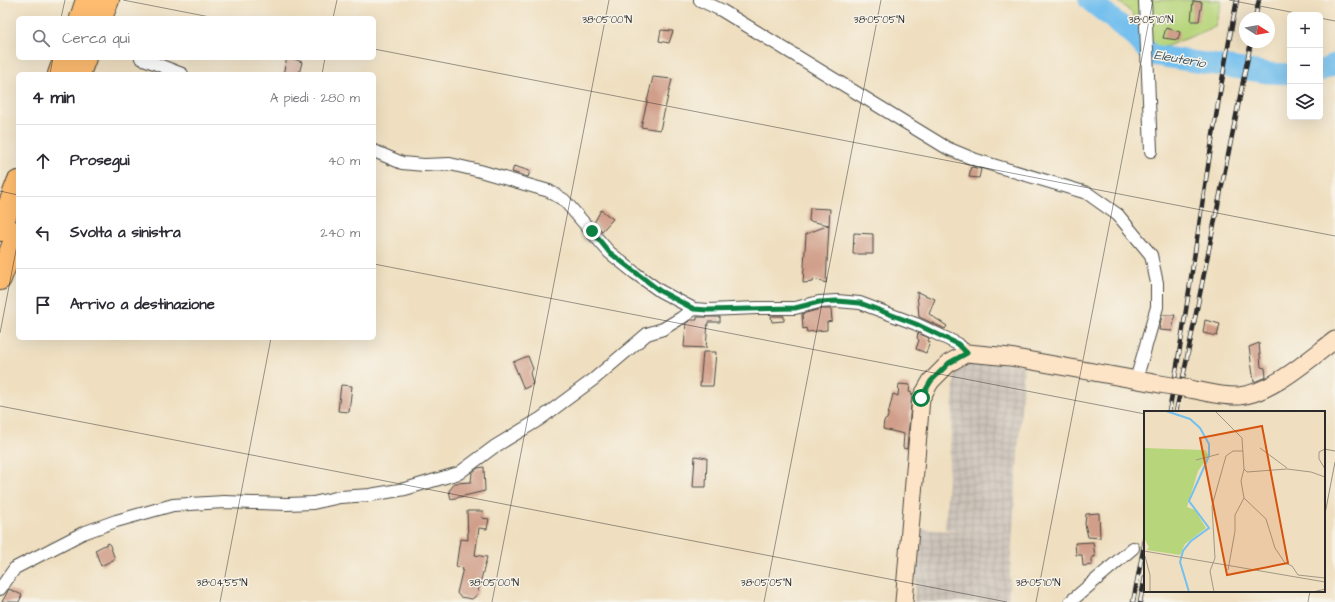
<!DOCTYPE html>
<html lang="it">
<head>
<meta charset="utf-8">
<style>
  body { margin:0; font-family:"Architects Daughter",sans-serif; background:#f7f7f7; color:#2b2b33 }
  .controls { position:absolute; right:12px; top:12px; display:grid; overflow:hidden; border-radius:6px; box-shadow:0 4px 16px #0002 }
  .controls button { width:36px; height:36px; display:grid; place-items:center; padding:0; border:0; border-bottom:1px solid #e1e1e2; background:#fff; color:#2b2b33; font:20px sans-serif }
  .compass { position:absolute; left:1239px; top:12px; width:36px; height:36px; border-radius:50%; background:#fff; box-shadow:0 4px 16px #0002; rotate:101deg }
  .stop { position:absolute; width:12px; height:12px; margin:-9px; border:3px solid #0b8043; border-radius:50%; background:#fff }
  .stop.end { background:#0b8043; border-color:#fff; box-shadow:0 1px 4px #0008 }
  .list { margin:0; padding:0; list-style:none }
  h2 { display:flex; justify-content:space-between; align-items:center; height:52px; margin:0; padding:0 16px; font-size:17px }
  h2 small { font-size:13px; font-weight:400; color:#7c7c81 }
  .list li { display:grid; grid-template-columns:26px 1fr auto; gap:12px; align-items:center; box-sizing:border-box; height:72px; padding:0 16px; border-top:1px solid #e1e1e2 }
  .list b { display:block; font-size:15px; white-space:nowrap }
  .list em { font-size:13px; font-style:normal; color:#7c7c81 }
  .icon { flex:none; width:22px; height:22px; fill:none; stroke:currentColor; stroke-width:2; stroke-linecap:round; stroke-linejoin:round }
  .map { position:relative; flex:none; width:1335px; height:602px; overflow:hidden }
  .search { position:absolute; background:#fff; box-shadow:0 4px 16px #0002; left:16px; top:16px; width:360px; height:44px; display:flex; align-items:center; gap:10px; box-sizing:border-box; padding:0 14px; border-radius:6px; color:#7c7c81; font-size:15px }
  .panel { position:absolute; background:#fff; box-shadow:0 4px 16px #0002; left:16px; top:72px; width:360px; height:268px; border-radius:6px }
  .map>svg:first-child { display:block }
  .industrial { fill:url(#industrial-grid) }
  .green { fill:#b7d57b; stroke:#718053 }
  .lines { fill:none; stroke-linecap:round; stroke-linejoin:round }
  .river { stroke:#74c0ee; stroke-width:21 }
  .building { fill:#d09e89 }
  .street-casing { stroke:#484641; stroke-width:14 }
  .secondary-casing { stroke:#484641; stroke-width:19 }
  .highway-casing { stroke:#484641; stroke-width:24 }
  .street { stroke:#fff; stroke-width:12 }
  .secondary { stroke:#fee4c6; stroke-width:17 }
  .highway { stroke:#fdbc70; stroke-width:22 }
  .rail-casing { stroke:#2b2b2b; stroke-width:4.5 }
  .rail { stroke:#f7f3e8; stroke-width:3; stroke-dasharray:9; stroke-linecap:butt }
  .secondary-bridge-casing { stroke:#484641; stroke-width:19; stroke-linecap:butt }
  .secondary-bridge { stroke:#fee4c6; stroke-width:17 }
  .route { stroke:#0b8043; stroke-width:5 }
  .ticks { fill:none; stroke:#2b2b2b; stroke-width:1; stroke-opacity:0.45 }
  .labels { text-anchor:middle; stroke-width:3; stroke-linejoin:round; paint-order:stroke }
  .water-label { font-size:13px; font-style:italic; fill:#415866; stroke:#f7f3e8 }
  .inset-river { fill:none; stroke:#74c0ee; stroke-width:2 }
  .inset-road { fill:none; stroke:#a19784; stroke-width:1 }
  .view { fill:#d5540f; fill-opacity:0.15; stroke:#d5540f; stroke-width:2 }
  .inset-edge { fill:none; stroke:#2b2b2b; stroke-width:2 }
  .ticks-label { font-size:10px; text-anchor:middle; fill:#2b2b2b; stroke:#f7f3e8; stroke-width:3; stroke-linejoin:round; paint-order:stroke }
</style>
</head>
<body>
<div class="map">
<svg width="1335" height="602" viewBox="0 0 1335 602">
  <defs>
    <pattern id="industrial-grid" width="8" height="8" patternUnits="userSpaceOnUse"><rect width="8" height="8" fill="#cbc2b8"/><path d="M0 4h8M4 0v8" fill="none" stroke="#aea79e"/></pattern>
  </defs>
  <rect width="100%" height="100%" fill="#f7f3e8"/>
  <filter id="ink" filterUnits="userSpaceOnUse"><feTurbulence type="fractalNoise" baseFrequency=".025" numOctaves="2"/><feDisplacementMap in="SourceGraphic" scale="8" xChannelSelector="R" yChannelSelector="G"/><feConvolveMatrix kernelMatrix="1 2 1 2 8 2 1 2 1" color-interpolation-filters="sRGB"/></filter>
  <filter id="wash" filterUnits="userSpaceOnUse"><feTurbulence type="fractalNoise" baseFrequency=".012" numOctaves="4" result="noise"/><feDisplacementMap in="SourceGraphic" scale="16" xChannelSelector="R" yChannelSelector="G"/><feGaussianBlur stdDeviation="0.9" result="paint"/><feColorMatrix in="noise" values="0 0 0 0 0 0 0 0 0 0 0 0 0 0 0 0 0 1.4 0 .05"/><feComposite in="paint" operator="in"/></filter>
  <g filter="url(#wash)">
    <rect width="100%" height="100%" fill="#efdfc0"/>
    <path class="industrial" d="M967,362L1024,365L1008,602H914L920,529L966,532L945,529L955,369Z"/>
    <path class="green" d="M1117,0H1222L1215,27L1157,50L1133,14Z"/>
    <g class="lines">
      <path class="river" d="M1089,0L1135,37L1151,55L1268,73L1290,74
        M1320,71L1335,64"/>
    </g>
    <g id="blocks">
      <path class="building" d="M1193,1L1202,2L1199,21H1191Z
        M1166,28L1180,32L1178,40L1163,38Z
        M661,30L673,31L669,43L659,41Z
        M287,58H292L302,62L299,74H283Z
        M653,77L672,79L660,130L641,127Z
        M514,166L530,171L528,177L512,172Z
        M971,167L981,169L979,178L969,177Z
        M810,208L830,209L829,225L809,221Z
        M601,210L613,219L602,231L594,223Z
        M829,225L826,283L814,279L813,282L803,283L806,234Z
        M854,233L873,234V254H853Z
        M917,292L935,299L929,314L947,326L945,329L919,317Z
        M820,309H831L832,321L827,322V330L807,332L806,328L803,329L802,314Z
        M1162,315H1175L1172,331L1159,330Z
        M771,316H784V321L772,322Z
        M697,317H720V322H708L706,348L684,347L686,323L691,320H697Z
        M1205,320L1220,324L1217,336L1203,333Z
        M918,333L929,338L928,341L930,342L926,353L916,349L919,340L917,338Z
        M1259,343L1261,367L1265,368L1266,377L1254,382L1249,347Z
        M703,352H716L713,386H700Z
        M528,356L533,369L530,373L533,384L524,389L513,362Z
        M899,384L910,385L909,392L912,393L907,449L903,448L904,434L883,429L884,421L887,419L893,394L898,396Z
        M341,385L352,386L349,412L338,411Z
        M695,456L707,458L706,487H693Z
        M484,467L485,491L451,499L449,491L455,483L471,482L472,473L478,468Z
        M467,511H483L482,518L489,519L487,529L479,528L475,555L487,557L477,595L472,599L460,597L457,593L463,568L456,567L460,539L468,540Z
        M1099,513L1100,538L1088,537L1085,524L1086,514Z
        M1093,542L1095,557H1092V565L1083,566L1082,555H1076L1075,543Z
        M109,543L115,559L101,566L95,550Z
        M9,589L22,595L19,602H2Z"/>
    </g>
  </g>
  <g filter="url(#ink)">
    <use href="#blocks" fill-opacity="0" stroke="#484641" stroke-width="1"/>
    <g class="lines">
      <g class="street-casing">
        <path id="street" d="M700,0L721,10L947,148L976,160L1087,193L1118,215L1151,255L1157,283V307L1136,380
          M1145,0L1151,151
          M141,58L182,74
          M374,151L402,163L424,165L450,164L480,171L549,191L564,200L609,252L635,273L660,291L694,309L708,310L757,308H795L819,302L837,301L860,303L916,324L958,344L967,353
          M0,589L15,568L83,533L116,521L173,505L224,502L287,504L313,503L340,497L370,495L405,489L459,473L494,447L540,419L594,379L647,334L663,329L681,318L694,309
          M1070,602L1133,548"/>
      </g>
      <g class="secondary-casing">
        <path id="secondary" d="M1190,389C1206,392 1223,397 1239,396C1272,393 1309,359 1335,340
          M904,602L921,398L931,381L949,363L967,353L1010,357L1160,384"/>
      </g>
      <g class="highway-casing">
        <path id="highway" d="M81,18L87,0
          M101,18L108,0
          M59,74L65,58
          M79,74L85,58
          M0,230L18,182
          M0,279L18,232"/>
      </g>
      <use href="#street" class="street"/>
      <use href="#secondary" class="secondary"/>
      <use href="#highway" class="highway"/>
      <g class="rail-casing">
        <path id="rail" d="M1255,18L1259,0
          M1169,412C1194,275 1209,137 1237,0
          M1176,412L1251,42
          M1133,602L1145,540
          M1140,602L1145,577"/>
      </g>
      <use href="#rail" class="rail"/>
      <g class="secondary-bridge-casing">
        <path id="secondary-bridge" d="M1160,384L1190,389"/>
      </g>
      <use href="#secondary-bridge" class="secondary-bridge"/>
    </g>
  </g>
  <g class="lines" filter="url(#ink)">
    <path class="route" d="M592,231L609,252L660,291L694,309L708,310L795,308L819,302L837,301L860,303L916,324L958,344L967,353L949,363L931,381L921,398"/>
  </g>
  <path class="ticks" d="M123,0L215,18M1229,0L1306,15M61,18L65,0M333,18L337,0M1320,18L1335,21M374,49L1335,236M50,74L53,58M322,74L325,58M0,191L18,195M374,264L1145,414M0,333L18,240M0,406L1007,602M1324,449L1335,451M1324,519L1335,462M220,602L271,338M492,602L609,0M764,602L881,0M1036,602L1153,0M1308,602L1310,591"/>
  <g class="labels">
    <g class="water-label">
      <text transform="translate(1180 58) rotate(10)" y="5">Eleuterio</text>
    </g>
  </g>
  <g transform="translate(1144 411)">
    <rect width="181" height="181" fill="#efdfc0"/>
    <path d="M0,37L61,39L65,45L54,60L43,96L51,99L62,117L41,133L36,144L3,139L5,136L0,127Z" fill="#b7d57b"/>
    <path class="inset-river" d="M22,0L46,8L56,17L65,33V45L45,90L65,117L47,130L39,140L36,151L45,181"/>
    <path class="inset-road" d="M71,0L98,27L100,58L103,61L143,58L167,61L181,66M116,37L143,57M181,38L175,41V48L181,58M52,49L75,43M100,87L122,108L131,137L141,152L148,155L154,164L181,167M0,140L181,171M1,145L6,164V181M84,159L91,120V104L100,87L97,70L100,58M70,181L66,160L71,147L68,95L82,45L89,40H99M169,181L181,178"/>
    <path class="view" d="M118,15L144,152L83,164L56,27Z"/>
    <rect width="181" height="181" class="inset-edge"/>
  </g>
  <g class="ticks-label">
    <text x="607" y="23">38°05'00"N</text>
    <text x="879" y="23">38°05'05"N</text>
    <text x="1151" y="23">38°05'10"N</text>
    <text x="222" y="586">38°04'55"N</text>
    <text x="494" y="586">38°05'00"N</text>
    <text x="766" y="586">38°05'05"N</text>
    <text x="1038" y="586">38°05'10"N</text>
  </g>
</svg>
<div class="controls">
<button>+</button>
<button>−</button>
<button><svg class="icon" aria-label="layers" viewBox="0 0 24 24"><path d="M12 4l9 5-9 5-9-5zM3 14l9 5 9-5"/></svg></button>
</div>
<svg class="compass" viewBox="-18 -18 36 36"><path d="M0-13l5 13h-10z" fill="#e53935"/><path d="M0 13l5-13h-10z" fill="#7c7c81"/></svg>
<div class="stop" style="left:921px;top:398px"></div>
<div class="stop end" style="left:592px;top:231px"></div>
<div class="search"><svg class="icon" aria-label="search" viewBox="0 0 24 24"><circle cx="10" cy="10" r="6"/><path d="M15 15l6 6"/></svg>Cerca qui</div>
<section class="panel">
<h2>4 min<small>A piedi · 280 m</small></h2>
<ul class="list">
<li><svg class="icon" aria-label="ahead" viewBox="0 0 24 24"><path d="M12 20V5M6 11l6-6 6 6"/></svg><div><b>Prosegui</b></div><em>40 m</em></li>
<li><svg class="icon" aria-label="left" viewBox="0 0 24 24"><path d="M17 20v-9H6M10 6l-5 5 5 5"/></svg><div><b>Svolta a sinistra</b></div><em>240 m</em></li>
<li><svg class="icon" aria-label="arrive" viewBox="0 0 24 24"><path d="M6 21V4h12l-3 4 3 4H6"/></svg><div><b>Arrivo a destinazione</b></div></li>
</ul>
</section>
</div>
</body>
</html>
